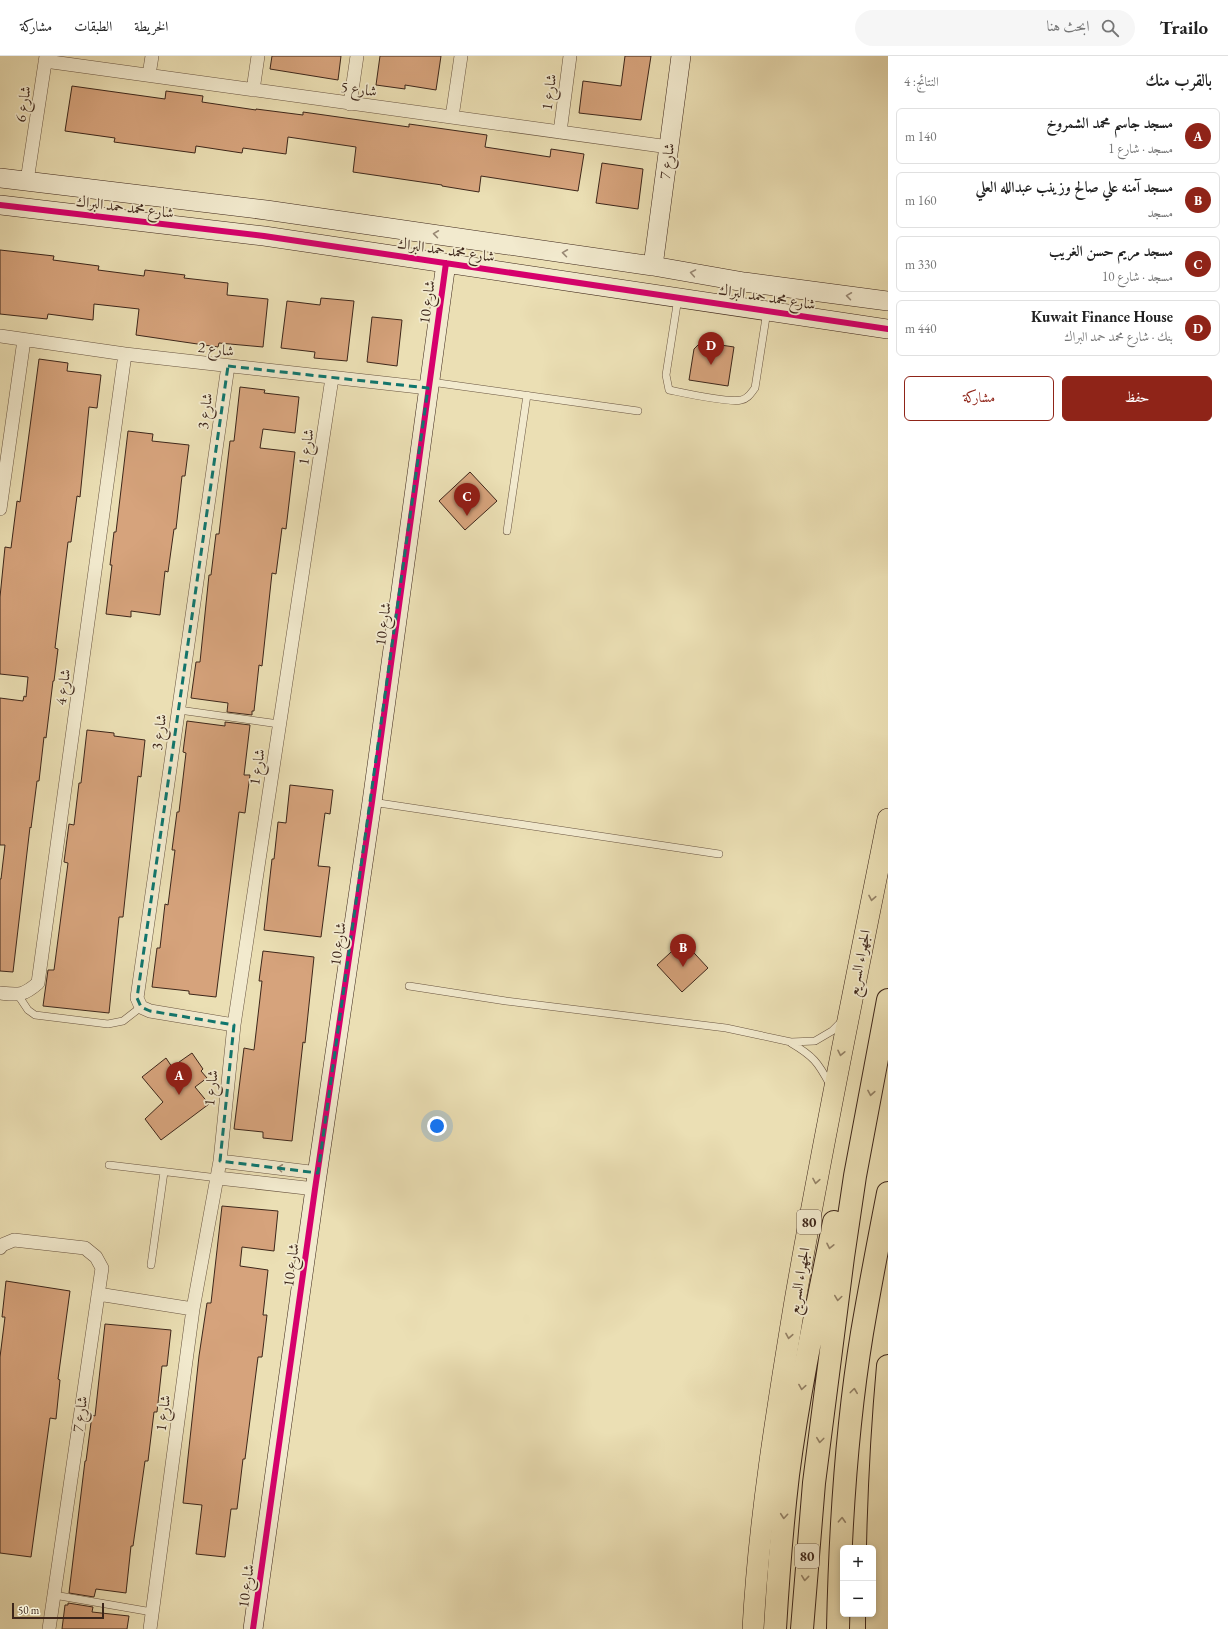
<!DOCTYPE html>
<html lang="ar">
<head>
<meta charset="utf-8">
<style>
  body { margin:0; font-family:"EB Garamond",Amiri,serif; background:#f6f6f6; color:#222; direction:rtl }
  .controls { position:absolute; right:12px; bottom:12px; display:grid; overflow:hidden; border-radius:6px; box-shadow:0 2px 6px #0003 }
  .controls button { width:36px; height:36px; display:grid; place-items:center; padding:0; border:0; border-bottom:1px solid #e0e0e0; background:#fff; color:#222; font:20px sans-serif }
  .scale { position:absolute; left:12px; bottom:10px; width:92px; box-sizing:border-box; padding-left:4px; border:2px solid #3d261a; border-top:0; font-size:11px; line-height:14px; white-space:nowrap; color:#3d261a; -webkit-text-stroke:3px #f2eace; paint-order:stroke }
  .you { position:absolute; left:437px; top:1070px; width:14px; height:14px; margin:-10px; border:3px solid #fff; border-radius:50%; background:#1a73e8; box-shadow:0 0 0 6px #1a73e833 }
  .badge { display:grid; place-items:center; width:26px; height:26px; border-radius:50%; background:#8f2418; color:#fff; font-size:13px; font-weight:700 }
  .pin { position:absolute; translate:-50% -33px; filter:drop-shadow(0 1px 2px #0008) }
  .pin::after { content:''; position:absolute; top:21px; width:14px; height:12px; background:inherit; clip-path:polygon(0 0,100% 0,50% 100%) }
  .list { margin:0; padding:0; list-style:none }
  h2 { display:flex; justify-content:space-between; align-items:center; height:52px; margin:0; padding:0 16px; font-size:17px }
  h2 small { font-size:13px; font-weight:400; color:#767676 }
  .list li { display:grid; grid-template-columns:26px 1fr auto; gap:12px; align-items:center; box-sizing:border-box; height:56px; margin:0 8px 8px; padding:0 8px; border:1px solid #e0e0e0; border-radius:6px }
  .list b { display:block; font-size:15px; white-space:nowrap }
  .list p { margin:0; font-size:13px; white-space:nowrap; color:#767676 }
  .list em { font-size:13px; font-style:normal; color:#767676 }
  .actions { display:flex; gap:8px; padding:12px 16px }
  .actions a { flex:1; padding:9px 0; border:1px solid #8f2418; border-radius:6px; text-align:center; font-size:14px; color:#8f2418 }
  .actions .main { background:#8f2418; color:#fff }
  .icon { flex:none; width:22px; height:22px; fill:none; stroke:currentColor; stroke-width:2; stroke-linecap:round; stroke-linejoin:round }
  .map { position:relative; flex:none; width:888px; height:1573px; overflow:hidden; direction:ltr }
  header { display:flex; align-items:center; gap:24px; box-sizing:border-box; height:56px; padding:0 20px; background:#fff; border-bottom:1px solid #e0e0e0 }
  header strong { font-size:19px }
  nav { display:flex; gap:22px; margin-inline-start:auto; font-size:14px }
  .search { width:280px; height:36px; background:#f6f6f6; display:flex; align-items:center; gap:10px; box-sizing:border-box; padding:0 14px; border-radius:22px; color:#767676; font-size:15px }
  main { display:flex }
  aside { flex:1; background:#fff }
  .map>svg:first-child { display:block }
  .building { fill:#d6a37c; stroke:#3d261a }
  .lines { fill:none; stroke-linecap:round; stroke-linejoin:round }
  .lane-casing { stroke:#685440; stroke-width:8 }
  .street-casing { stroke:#685440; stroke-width:14 }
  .secondary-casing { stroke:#3d261a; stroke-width:20 }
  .primary-casing { stroke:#3d261a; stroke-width:22 }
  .highway-casing { stroke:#3d261a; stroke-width:24 }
  .lane { stroke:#f2eace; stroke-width:7 }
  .street { stroke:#f2eace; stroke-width:13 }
  .secondary { stroke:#f2eace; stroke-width:19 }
  .primary { stroke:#ebdfb4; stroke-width:21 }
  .highway { stroke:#ebdfb4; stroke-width:22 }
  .cycleway-casing { stroke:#f2eace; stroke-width:8 }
  .cycleway { stroke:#d6006c; stroke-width:6 }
  .oneway { stroke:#988874 }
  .oneway2 { stroke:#948267 }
  .marked { fill:none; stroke:#0f766e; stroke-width:3; stroke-dasharray:8 5; stroke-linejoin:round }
  .labels { text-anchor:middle; stroke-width:3.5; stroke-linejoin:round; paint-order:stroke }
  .shield { fill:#f2eace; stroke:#736150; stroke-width:1 }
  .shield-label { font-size:14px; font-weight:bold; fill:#3d261a }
  .street-label { font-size:15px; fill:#3d261a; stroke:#f2eace }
</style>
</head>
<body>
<header>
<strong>Trailo</strong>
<div class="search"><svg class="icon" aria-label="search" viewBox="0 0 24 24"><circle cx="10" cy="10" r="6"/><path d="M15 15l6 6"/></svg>ابحث هنا</div>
<nav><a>الخريطة</a><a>الطبقات</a><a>مشاركة</a></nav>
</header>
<main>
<aside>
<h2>بالقرب منك<small>النتائج: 4</small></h2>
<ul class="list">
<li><span class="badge">A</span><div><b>مسجد جاسم محمد الشمروخ</b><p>مسجد · شارع 1</p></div><em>140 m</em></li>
<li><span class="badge">B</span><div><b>مسجد آمنه علي صالح وزينب عبدالله العلي</b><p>مسجد</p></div><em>160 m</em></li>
<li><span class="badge">C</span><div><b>مسجد مريم حسن الغريب</b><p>مسجد · شارع 10</p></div><em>330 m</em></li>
<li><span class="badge">D</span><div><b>Kuwait Finance House</b><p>بنك · شارع محمد حمد البراك</p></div><em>440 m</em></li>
</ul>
<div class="actions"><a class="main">حفظ</a><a>مشاركة</a></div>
</aside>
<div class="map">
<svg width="888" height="1573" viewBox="0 0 888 1573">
  <rect width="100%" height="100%" fill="#ebdfb4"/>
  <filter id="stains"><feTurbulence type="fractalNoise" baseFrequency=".005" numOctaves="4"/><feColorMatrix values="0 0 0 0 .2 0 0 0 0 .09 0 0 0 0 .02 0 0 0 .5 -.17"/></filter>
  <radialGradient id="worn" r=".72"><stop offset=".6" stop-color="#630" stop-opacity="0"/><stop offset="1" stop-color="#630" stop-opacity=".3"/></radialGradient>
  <path class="building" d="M272,0H341L338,24L270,13Z
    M380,0H441L436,34L405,29V33L376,29Z
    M625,0H651L641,64L579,57L583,25L621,30Z
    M72,30L165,43L166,35L203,40L202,46L256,54V53L303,59V56L409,71V68L487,79L485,91L550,101L551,93L584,98L578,135L481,120L479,136L442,130V129L353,116L356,91L288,81L286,98L243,92L242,97L196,90L195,97L114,86L115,82L65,75Z
    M602,107L643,113L638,153L596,147Z
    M0,194L54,200L53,204L99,210L98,214L144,220L145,214L185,219L184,222L228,227L227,239L268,243L263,291L219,287L218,291L136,279L139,253L94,248L93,264L48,258L47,263L0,258Z
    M321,242L354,245L347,305L314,302L315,296L281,292L287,245L320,249Z
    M372,261L402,264L397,310L367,306Z
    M701,286L734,291L728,330L689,324L694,293Z
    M39,303L68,307L67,315L101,319L97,352L89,351L80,441L77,440L71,486H68L55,592L58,593L54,625H53L46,682L44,681L39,725H37L31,772L30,771L13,916L0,915V823H1L5,789H0V642L23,645L24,640L26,641L28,621L0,618V541L5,491L11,492L17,445L20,446Z
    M240,331L265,334L264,337L299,341L295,377L263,373L260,392L295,396L286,473L282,472L276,518L272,517L262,610L259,609L254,655H252V659L227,656L228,647L191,642L196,606H200L209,519H211L216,478H219L230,385H234Z
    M128,375L153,378L152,385L189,389L185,420H182L176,473H174L168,516L165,515L160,559L131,555V561L106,558L112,509H110L114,476H116Z
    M470,416L497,445L465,474L439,445Z
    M187,665L225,670V666L250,669L244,719H250L245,757L239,756L216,941L189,938V935L152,931L157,892H160L165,848L168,849L175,794H172L177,756H179L186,697L183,696Z
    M87,674L114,677V680L145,684L141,721L138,720L123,861H119L109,957L43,950L48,914H54L68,807L64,806L69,768L74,769L79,727H81Z
    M290,729L333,734L330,758L325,757L318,810L330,811L321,881L264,874L272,803H274L278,766L286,767Z
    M683,885L708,912L682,936L657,909Z
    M263,895L314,901L305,987L303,986L292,1085L263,1082V1076L234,1073L244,992L254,994L262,925H259Z
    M192,997L203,1013L201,1015L207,1022L195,1031L209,1048L161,1084L145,1063L163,1046L142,1021L166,1002L172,1011Z
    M222,1150L278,1155L274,1195L242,1191L240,1210L268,1214L263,1259H267L262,1301H258L245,1403H243L237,1453H231L225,1501L196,1498L202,1449L183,1447L199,1300L207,1247H211Z
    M6,1225L70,1235L58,1323L60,1324L56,1363L50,1362L31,1501L0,1497V1301L5,1261H2Z
    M105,1268L171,1274L167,1310H162L157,1356H154L148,1405H145L133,1490H131L126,1537L96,1533L94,1541L69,1537L85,1405H86L92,1359L95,1360Z
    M68,1547L93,1551L92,1556L129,1560L127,1573H62L65,1549H68Z"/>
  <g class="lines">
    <g class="lane-casing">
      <path id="lane" d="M678,242L666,319L669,334C684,337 728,347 741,344C748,343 751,337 755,332L767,255
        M431,326L638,355
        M507,475L527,339
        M179,654L279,668
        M372,746L719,798
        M409,930L506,945L726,972L791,986L815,985L832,975L843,964
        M18,939L28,954L35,959L108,968L123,965L141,951
        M791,987C813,1000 818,1006 830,1029
        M109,1109L218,1122
        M151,1209L164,1116
        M54,1539L152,1556"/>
    </g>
    <g class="street-casing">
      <path id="street" d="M45,5L669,91
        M149,19L152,0
        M253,34L258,0
        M350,48L357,0
        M452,61L461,0
        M560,76L570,0
        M27,125L46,0
        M0,280L125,298L428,332
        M228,310L137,942L141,951L150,955L234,969
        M0,453L24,284
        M0,937C19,939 23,940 38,927L125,298
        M220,1105L318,1117
        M218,1122L315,1133
        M0,1192L2,1189L14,1184L85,1192L96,1201L102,1212L49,1573
        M98,1238L193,1253
        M150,1573L193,1253L220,1105L234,969L332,322"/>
    </g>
    <g class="secondary-casing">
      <path id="secondary" d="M0,122L266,154L653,210L744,226L888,245
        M0,149L264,180L888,273
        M653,210L681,0
        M253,1573L315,1133L372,746L446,207"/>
    </g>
    <g class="primary-casing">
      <path id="primary" d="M753,1573C759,1463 777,1354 795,1245C823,1084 856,924 888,763"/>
    </g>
    <g class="highway-casing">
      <path id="highway" d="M775,1573C778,1522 782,1470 788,1419C799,1334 817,1250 834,1166
        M802,1573L814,1427L843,1201L855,1120L888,944
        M838,1573C840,1474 846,1375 862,1277C870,1230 879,1183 888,1137
        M877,1573C877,1485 880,1397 888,1310"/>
    </g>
    <use href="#lane" class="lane"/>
    <use href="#street" class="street"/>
    <use href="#secondary" class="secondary"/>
    <use href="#primary" class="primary"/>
    <use href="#highway" class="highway"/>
    <g class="cycleway-casing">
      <path id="cycleway" d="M0,149L264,180L888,273
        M253,1573L315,1133L372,746L446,207"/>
    </g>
    <use href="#cycleway" class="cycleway"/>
  </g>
  <defs><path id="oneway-chevron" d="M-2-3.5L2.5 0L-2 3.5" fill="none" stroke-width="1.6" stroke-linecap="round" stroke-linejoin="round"/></defs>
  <g class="oneway">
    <use href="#oneway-chevron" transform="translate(436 178) rotate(-172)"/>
    <use href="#oneway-chevron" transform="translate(565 197) rotate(-172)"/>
    <use href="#oneway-chevron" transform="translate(693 217) rotate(-170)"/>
    <use href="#oneway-chevron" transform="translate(849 240) rotate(-172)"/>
    <use href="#oneway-chevron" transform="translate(280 1112) rotate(-173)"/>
  </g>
  <g class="oneway2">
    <use href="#oneway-chevron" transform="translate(872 842) rotate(101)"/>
    <use href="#oneway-chevron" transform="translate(841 997) rotate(102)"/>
    <use href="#oneway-chevron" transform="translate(871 1037) rotate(100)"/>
    <use href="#oneway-chevron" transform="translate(816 1125) rotate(100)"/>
    <use href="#oneway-chevron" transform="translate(830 1190) rotate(102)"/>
    <use href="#oneway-chevron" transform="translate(838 1242) rotate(98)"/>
    <use href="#oneway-chevron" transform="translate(789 1280) rotate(100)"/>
    <use href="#oneway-chevron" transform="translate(802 1331) rotate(99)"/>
    <use href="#oneway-chevron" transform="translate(854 1335) rotate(-83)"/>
    <use href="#oneway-chevron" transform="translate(820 1384) rotate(97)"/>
    <use href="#oneway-chevron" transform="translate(784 1460) rotate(95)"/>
    <use href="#oneway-chevron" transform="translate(842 1464) rotate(-87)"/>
    <use href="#oneway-chevron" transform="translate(805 1522) rotate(96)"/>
  </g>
  <path class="marked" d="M228,310L428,332L318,1117L220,1105L234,969L150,955L141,951L137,942Z"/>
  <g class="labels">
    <g class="shield">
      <rect x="797" y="1154" width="24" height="24" rx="3"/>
      <rect x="795" y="1488" width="24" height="24" rx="3"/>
    </g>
    <g class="shield-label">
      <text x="809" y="1171">80</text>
      <text x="807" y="1505">80</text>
    </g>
    <g class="street-label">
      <text transform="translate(359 33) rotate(8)" y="5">شارع 5</text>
      <text transform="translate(549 36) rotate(-82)" y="5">شارع 1</text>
      <text transform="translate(23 48) rotate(-81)" y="5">شارع 6</text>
      <text transform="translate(667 105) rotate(-82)" y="5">شارع 7</text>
      <text transform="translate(125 151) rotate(7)" y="5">شارع محمد حمد البراك</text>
      <text transform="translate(446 194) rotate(8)" y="5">شارع محمد حمد البراك</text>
      <text transform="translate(767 241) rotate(9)" y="5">شارع محمد حمد البراك</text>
      <text transform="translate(427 246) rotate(-82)" y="5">شارع 10</text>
      <text transform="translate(216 293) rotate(7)" y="5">شارع 2</text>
      <text transform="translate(205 355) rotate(-82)" y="5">شارع 3</text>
      <text transform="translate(306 391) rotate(-81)" y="5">شارع 1</text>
      <text transform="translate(383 568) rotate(-82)" y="5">شارع 10</text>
      <text transform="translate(63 631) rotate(-82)" y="5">شارع 4</text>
      <text transform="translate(159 676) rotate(-82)" y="5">شارع 3</text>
      <text transform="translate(257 711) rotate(-81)" y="5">شارع 1</text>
      <text transform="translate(338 888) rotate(-82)" y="5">شارع 10</text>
      <text transform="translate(859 907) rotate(-79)" y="5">الجهراء السريع</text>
      <text transform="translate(211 1032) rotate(-84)" y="5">شارع 1</text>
      <text transform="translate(291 1209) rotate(-82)" y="5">شارع 10</text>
      <text transform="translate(799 1225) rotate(-80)" y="5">الجهراء السريع</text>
      <text transform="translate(163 1357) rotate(-82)" y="5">شارع 1</text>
      <text transform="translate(80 1358) rotate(-82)" y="5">شارع 7</text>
      <text transform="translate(246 1530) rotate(-82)" y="5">شارع 10</text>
    </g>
  </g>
  <rect width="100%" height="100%" filter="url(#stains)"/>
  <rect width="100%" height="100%" fill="url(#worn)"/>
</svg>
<div class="controls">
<button>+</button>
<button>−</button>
</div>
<div class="scale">50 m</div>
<div class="you"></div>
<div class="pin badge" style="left:179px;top:1039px">A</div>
<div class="pin badge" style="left:683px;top:911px">B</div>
<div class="pin badge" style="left:467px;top:460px">C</div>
<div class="pin badge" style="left:711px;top:309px">D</div>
</div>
</main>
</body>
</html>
